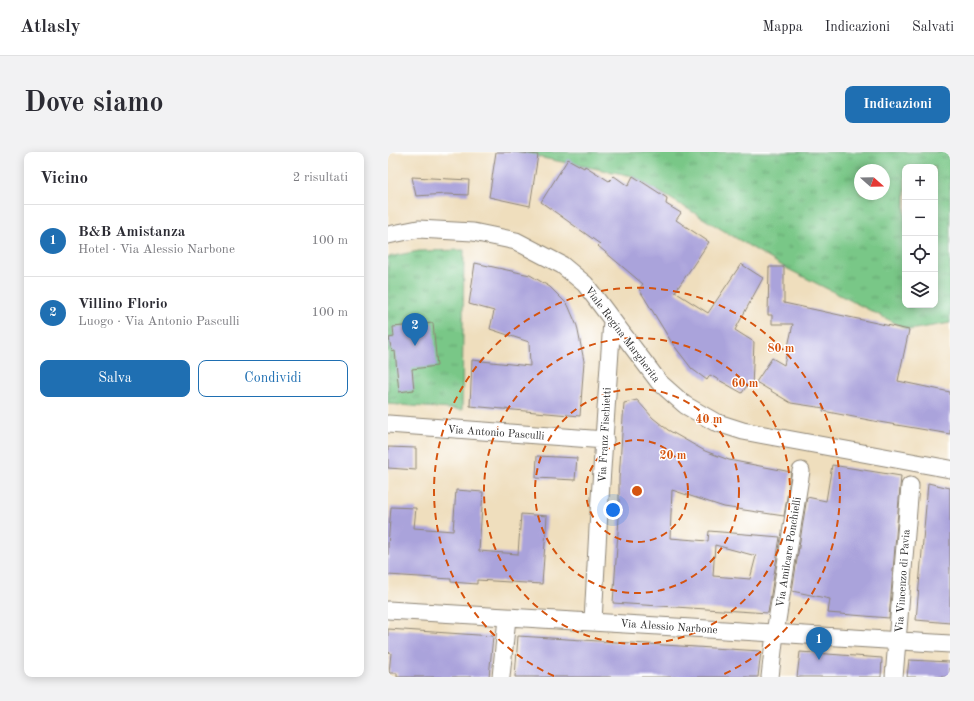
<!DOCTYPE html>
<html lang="it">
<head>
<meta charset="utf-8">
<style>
  body { margin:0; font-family:"Old Standard TT",serif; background:#f2f2f3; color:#2b2b33 }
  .controls { position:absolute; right:12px; top:12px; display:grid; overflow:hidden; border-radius:8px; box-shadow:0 2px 10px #0003 }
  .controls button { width:36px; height:36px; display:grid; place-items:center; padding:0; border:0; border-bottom:1px solid #e1e1e2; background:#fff; color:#2b2b33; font:20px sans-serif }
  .compass { position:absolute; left:466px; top:12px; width:36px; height:36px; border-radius:50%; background:#fff; box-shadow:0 2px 10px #0003; rotate:110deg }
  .you { position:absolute; left:225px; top:358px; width:14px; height:14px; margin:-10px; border:3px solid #fff; border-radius:50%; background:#1a73e8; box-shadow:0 0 0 6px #1a73e833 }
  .badge { display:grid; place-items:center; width:26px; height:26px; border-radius:50%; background:#1f6fb2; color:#fff; font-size:13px; font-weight:700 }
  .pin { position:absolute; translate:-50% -33px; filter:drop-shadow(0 1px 2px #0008) }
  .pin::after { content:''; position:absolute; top:21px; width:14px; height:12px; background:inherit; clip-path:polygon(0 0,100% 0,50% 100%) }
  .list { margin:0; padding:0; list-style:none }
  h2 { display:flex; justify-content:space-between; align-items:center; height:52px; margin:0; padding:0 16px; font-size:17px }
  h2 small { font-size:13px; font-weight:400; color:#7c7c81 }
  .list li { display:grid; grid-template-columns:26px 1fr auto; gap:12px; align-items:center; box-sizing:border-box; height:72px; padding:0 16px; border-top:1px solid #e1e1e2 }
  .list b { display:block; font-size:15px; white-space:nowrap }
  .list p { margin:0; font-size:13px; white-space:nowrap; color:#7c7c81 }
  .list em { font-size:13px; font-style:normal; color:#7c7c81 }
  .actions { display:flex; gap:8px; padding:12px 16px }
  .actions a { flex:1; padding:9px 0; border:1px solid #1f6fb2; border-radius:8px; text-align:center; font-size:14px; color:#1f6fb2 }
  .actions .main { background:#1f6fb2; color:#fff }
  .icon { flex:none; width:22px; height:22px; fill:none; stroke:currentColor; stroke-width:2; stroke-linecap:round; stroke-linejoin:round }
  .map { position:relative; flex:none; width:562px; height:525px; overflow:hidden; border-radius:8px }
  header { display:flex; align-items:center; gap:24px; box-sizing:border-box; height:56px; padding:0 20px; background:#fff; border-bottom:1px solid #e1e1e2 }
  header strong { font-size:19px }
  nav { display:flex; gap:22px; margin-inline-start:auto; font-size:14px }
  .intro { display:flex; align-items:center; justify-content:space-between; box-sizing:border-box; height:96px; padding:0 24px }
  h1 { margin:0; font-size:28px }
  .button { padding:10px 18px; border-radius:8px; background:#1f6fb2; color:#fff; font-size:14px; font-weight:700 }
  main { display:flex; gap:24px; padding:0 24px }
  aside { flex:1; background:#fff; border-radius:8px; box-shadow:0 2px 10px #0003 }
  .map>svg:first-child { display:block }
  .grass { fill:url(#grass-tufts); stroke:#527959; fill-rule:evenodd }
  .building { fill:#aaa3db; fill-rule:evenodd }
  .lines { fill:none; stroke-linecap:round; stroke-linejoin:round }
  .street-casing { stroke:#8d8474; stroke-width:19 }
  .street { stroke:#fff; stroke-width:17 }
  .ring { fill:none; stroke:#d5540f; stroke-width:2; stroke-dasharray:7 5 }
  .labels { text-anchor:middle; stroke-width:3; stroke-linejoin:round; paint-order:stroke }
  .street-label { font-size:11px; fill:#2b2b2b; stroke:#fff }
  .centre { fill:#d5540f; stroke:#fff; stroke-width:2 }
  .ring-label { font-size:12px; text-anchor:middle; font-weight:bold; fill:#d5540f; stroke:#fff; stroke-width:3; stroke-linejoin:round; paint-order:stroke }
</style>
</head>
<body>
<header>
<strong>Atlasly</strong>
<nav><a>Mappa</a><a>Indicazioni</a><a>Salvati</a></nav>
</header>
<div class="intro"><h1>Dove siamo</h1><a class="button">Indicazioni</a></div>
<main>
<aside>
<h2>Vicino<small>2 risultati</small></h2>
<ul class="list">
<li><span class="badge">1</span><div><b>B&amp;B Amistanza</b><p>Hotel · Via Alessio Narbone</p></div><em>100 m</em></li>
<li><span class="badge">2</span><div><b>Villino Florio</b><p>Luogo · Via Antonio Pasculli</p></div><em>100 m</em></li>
</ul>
<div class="actions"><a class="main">Salva</a><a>Condividi</a></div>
</aside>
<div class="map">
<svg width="562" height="525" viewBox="0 0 562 525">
  <defs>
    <pattern id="grass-tufts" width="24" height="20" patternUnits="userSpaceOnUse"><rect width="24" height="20" fill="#79c787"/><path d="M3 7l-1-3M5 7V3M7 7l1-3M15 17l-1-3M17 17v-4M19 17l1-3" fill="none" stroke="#63a26f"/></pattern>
  </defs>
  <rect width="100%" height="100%" fill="#fff"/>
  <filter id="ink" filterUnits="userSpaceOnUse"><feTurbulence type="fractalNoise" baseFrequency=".025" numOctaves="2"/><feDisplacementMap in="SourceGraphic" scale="8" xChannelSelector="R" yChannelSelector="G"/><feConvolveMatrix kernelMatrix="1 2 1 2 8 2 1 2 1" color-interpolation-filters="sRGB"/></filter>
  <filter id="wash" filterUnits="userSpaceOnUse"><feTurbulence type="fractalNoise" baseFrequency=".012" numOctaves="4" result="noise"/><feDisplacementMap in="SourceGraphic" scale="16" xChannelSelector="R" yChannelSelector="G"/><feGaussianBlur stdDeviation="0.9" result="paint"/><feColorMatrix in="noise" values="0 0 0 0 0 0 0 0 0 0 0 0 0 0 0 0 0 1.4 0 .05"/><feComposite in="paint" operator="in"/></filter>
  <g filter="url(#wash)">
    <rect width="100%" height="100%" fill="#efdebd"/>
    <path class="grass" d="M124,0H562V171L521,178L396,115L245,24ZM517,15H547V153H517ZM472,18H496V42H472Z
      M76,98L74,258L0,252V105L31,99Z"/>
    <g id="blocks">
      <path class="building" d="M108,0H128L150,3L142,54L101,45Z
        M180,7L196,16L197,14L221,29L226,24L240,34L245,24L279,46L278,52L293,61L288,68L321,90L287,140L320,161L353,112L375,126L347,178L366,190L364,235L360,232L354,241L322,223L319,228L304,217L284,191L251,137L255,132L210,94L212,92L153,50Z
        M24,25L81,28L80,43L58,42L28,44Z
        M87,111L142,123L162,135L180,153L189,174L196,209L192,264L82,254L84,208L142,214L141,190L102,177L106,159L81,152Z
        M381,115H396V151L521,178L510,229L562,240V282L491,270L435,259L436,256L403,251L368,230L384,206L396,213L405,172H384V163H380Z
        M45,171L49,214L24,217L26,238L11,240L7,199L4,200L1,186L6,185L5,175Z
        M249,248L265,266L280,278L317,299L341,308L403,320L396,364L336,355L284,338L282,386L320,389L321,379L392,385L380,461L225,451L231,366V327L236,251ZM327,393L368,404L362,427L325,424Z
        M0,295L28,296V318L0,316Z
        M149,304L189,306L187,328L148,326Z
        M444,313L513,324L501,466L440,461L442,447L404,439L419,345L438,349Z
        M540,331L562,336V471L528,468Z
        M68,338L95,340L91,399L130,402L133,362L159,364L154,432L89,428V432L63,430V427L0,423V393L3,355L28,356L26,376L65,379Z
        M0,477L105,484L101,525H9V521H1L3,501L0,500Z
        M130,484L373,499L370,525H127Z
        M412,500L494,506L493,525H409Z
        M521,508L562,510V525H519Z"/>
    </g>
  </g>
  <g filter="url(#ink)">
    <use href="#blocks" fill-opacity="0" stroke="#8d8474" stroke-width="1"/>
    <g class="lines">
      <g class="street-casing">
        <path id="street" d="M0,83L30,77L85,80L128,89L174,113L197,132L271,230L297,253L327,270L355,279L562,317
          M0,272L217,288
          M0,458C187,470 375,479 562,492
          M205,469L210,376L224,169
          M113,525L119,466
          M382,525L387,481L413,319
          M506,525L522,334"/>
      </g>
      <use href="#street" class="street"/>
    </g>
  </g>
  <g class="ring">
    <circle cx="249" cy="339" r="51"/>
    <circle cx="249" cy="339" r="102"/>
    <circle cx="249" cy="339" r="153"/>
    <path d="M166 524A203 203 0 1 1 332 524"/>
  </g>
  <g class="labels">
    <g class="street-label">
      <text transform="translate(235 182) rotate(53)" y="4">Viale Regina Margherita</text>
      <text transform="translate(108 280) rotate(4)" y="4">Via Antonio Pasculli</text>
      <text transform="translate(216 283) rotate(-87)" y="4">Via Franz Fischietti</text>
      <text transform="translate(400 400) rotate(-81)" y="4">Via Amilcare Ponchielli</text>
      <text transform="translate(514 429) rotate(-86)" y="4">Via Vincenzo di Pavia</text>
      <text transform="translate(281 474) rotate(4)" y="4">Via Alessio Narbone</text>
    </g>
  </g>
  <circle cx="249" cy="339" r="6" class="centre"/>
  <g class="ring-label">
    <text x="393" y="200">80 m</text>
    <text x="357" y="235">60 m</text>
    <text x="321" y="271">40 m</text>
    <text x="285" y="307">20 m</text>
  </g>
</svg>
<div class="controls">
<button>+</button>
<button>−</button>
<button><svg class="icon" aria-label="locate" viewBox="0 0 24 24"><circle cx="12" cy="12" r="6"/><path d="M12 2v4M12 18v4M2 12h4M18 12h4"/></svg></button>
<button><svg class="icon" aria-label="layers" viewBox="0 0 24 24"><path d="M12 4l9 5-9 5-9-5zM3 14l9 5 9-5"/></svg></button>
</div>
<svg class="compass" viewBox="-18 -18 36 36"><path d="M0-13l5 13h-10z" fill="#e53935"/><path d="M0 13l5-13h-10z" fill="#7c7c81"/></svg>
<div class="you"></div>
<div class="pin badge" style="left:431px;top:508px">1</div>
<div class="pin badge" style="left:27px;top:194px">2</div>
</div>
</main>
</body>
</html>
